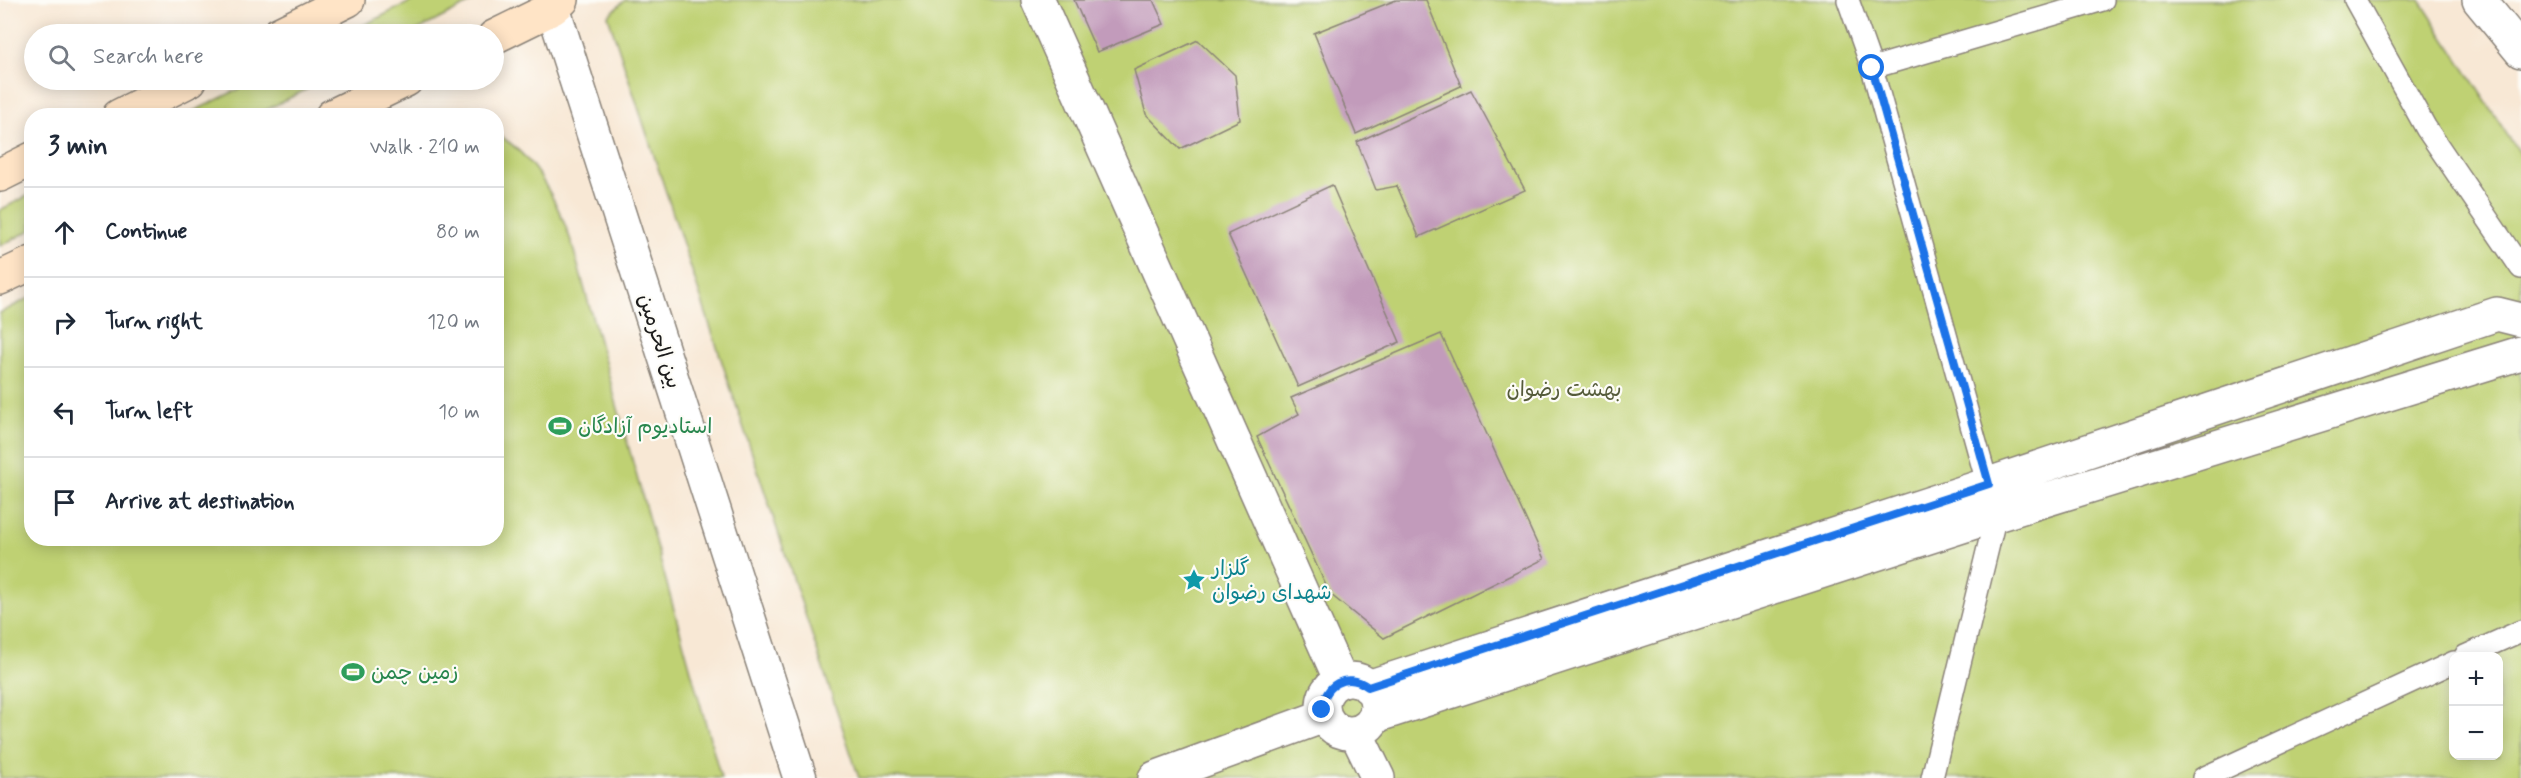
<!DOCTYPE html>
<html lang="en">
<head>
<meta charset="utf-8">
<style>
  body { margin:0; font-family:Mynerve,"Playpen Sans Arabic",sans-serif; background:#f6f6f7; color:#1f2937 }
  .controls { position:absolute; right:18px; bottom:18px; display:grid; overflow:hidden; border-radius:12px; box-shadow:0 3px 15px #0003 }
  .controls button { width:54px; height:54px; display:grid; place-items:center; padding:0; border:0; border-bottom:2px solid #e0e1e3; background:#fff; color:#1f2937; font:30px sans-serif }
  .stop { position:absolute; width:18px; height:18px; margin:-14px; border:4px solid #1a73e8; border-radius:50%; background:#fff }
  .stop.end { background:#1a73e8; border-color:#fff; box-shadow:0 2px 6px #0008 }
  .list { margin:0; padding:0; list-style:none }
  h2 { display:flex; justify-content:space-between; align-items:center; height:78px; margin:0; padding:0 24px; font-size:26px }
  h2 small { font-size:20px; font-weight:400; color:#747a83 }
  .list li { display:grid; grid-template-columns:39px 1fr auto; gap:18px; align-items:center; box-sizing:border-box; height:90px; padding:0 24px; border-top:2px solid #e0e1e3 }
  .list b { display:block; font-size:22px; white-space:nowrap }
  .list em { font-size:20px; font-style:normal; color:#747a83 }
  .icon { flex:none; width:33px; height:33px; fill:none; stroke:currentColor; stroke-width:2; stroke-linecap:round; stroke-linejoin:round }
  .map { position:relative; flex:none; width:2521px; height:778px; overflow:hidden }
  .search { position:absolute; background:#fff; box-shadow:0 3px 15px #0003; left:24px; top:24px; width:480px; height:66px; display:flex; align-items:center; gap:15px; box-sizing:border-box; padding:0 21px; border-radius:33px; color:#747a83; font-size:22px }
  .panel { position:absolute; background:#fff; box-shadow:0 3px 15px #0003; left:24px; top:108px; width:480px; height:438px; border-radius:24px }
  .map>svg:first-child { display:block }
  .green { fill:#bfd173; stroke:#6e7648; stroke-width:1.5; fill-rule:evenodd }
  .building { fill:#c29bbb }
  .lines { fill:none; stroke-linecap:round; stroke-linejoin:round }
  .service-casing { stroke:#8a8278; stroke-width:24 }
  .minor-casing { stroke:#8a8278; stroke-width:36 }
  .tertiary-casing { stroke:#8a8278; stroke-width:36 }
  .secondary-casing { stroke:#8a8278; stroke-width:36 }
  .service { stroke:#fff; stroke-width:21 }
  .minor { stroke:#fff; stroke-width:33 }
  .tertiary { stroke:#fff; stroke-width:33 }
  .secondary { stroke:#ffe4c6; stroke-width:33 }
  .route { stroke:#1a73e8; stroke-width:8 }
  .labels { text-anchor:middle; stroke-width:4.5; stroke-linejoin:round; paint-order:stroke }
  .street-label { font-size:21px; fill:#1c1c1c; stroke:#fdfcf7 }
  .park-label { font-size:21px; fill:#555b3a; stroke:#fdfcf7 }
  .leisure-label { font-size:21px; fill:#27864d; stroke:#fdfcf7; text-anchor:start }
  .culture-label { font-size:21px; fill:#0d838f; stroke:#fdfcf7; text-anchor:start }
</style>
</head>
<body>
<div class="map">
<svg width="2521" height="778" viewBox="0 0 2521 778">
  <rect width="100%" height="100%" fill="#fdfcf7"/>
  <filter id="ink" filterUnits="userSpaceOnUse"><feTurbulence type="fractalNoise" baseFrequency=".0167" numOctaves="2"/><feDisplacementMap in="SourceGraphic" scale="12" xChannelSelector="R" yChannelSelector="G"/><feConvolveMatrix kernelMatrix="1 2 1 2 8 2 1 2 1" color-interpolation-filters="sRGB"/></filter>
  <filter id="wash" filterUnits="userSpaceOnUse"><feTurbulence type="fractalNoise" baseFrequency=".008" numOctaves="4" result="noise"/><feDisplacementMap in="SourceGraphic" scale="24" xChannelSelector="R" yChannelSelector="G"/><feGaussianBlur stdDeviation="1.35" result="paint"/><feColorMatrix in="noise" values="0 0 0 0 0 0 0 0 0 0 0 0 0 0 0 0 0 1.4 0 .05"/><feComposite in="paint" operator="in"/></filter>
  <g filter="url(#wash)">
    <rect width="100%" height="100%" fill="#f8e8d5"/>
    <path class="green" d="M414,0H476L410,34H346Z
      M625,0H2420L2521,156V778H859L608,16ZM2454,656H2498V756H2454Z
      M257,80H325L256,115H186Z
      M497,134C536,157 558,203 572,244L721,778H0V313L31,297L32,538H496Z
      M31,194V230L0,246V210Z"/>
    <g id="blocks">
      <path class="building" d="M1074,0H1153L1164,24L1097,52Z
        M1396,0H1426L1461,86L1356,134L1314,33Z
        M1198,40L1235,75L1240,120L1180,149L1146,114L1134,70Z
        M1471,90L1525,190L1419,237L1397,186L1376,190L1357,142Z
        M1332,185L1400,342L1298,387L1228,234Z
        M1441,334L1544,559L1384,638L1330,594L1257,437L1299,414L1291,398Z"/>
    </g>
  </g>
  <g filter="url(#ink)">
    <use href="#blocks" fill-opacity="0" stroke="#8a8278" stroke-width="1.5"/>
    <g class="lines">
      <g class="service-casing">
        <path id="service" d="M1848,0L1872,68L1996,515L1932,778
          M2355,0L2426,128L2521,268
          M1872,68L2103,0
          M2465,656L2521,631
          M2203,778L2454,662"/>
      </g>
      <g class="minor-casing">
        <path id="minor" d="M1038,0L1341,681
          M2479,0L2521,51
          M1323 706a27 27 0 1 1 54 0a27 27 0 1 1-54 0Z
          M1368,687L1989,484L2497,314L2521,320
          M1375,716L1996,515L2521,353
          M1356,733L1378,778
          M1155,778L1324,716"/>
      </g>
      <g class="tertiary-casing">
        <path id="tertiary" d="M553,8L800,778"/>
      </g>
      <g class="secondary-casing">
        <path id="secondary" d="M279,34L348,0
          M494,37L553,8L562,0
          M119,116L190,80
          M332,116L406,80
          M0,175L32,159
          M0,278L32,263"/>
      </g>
      <use href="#service" class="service"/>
      <use href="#minor" class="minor"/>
      <use href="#tertiary" class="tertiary"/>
      <use href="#secondary" class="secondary"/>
    </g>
  </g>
  <g class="lines" filter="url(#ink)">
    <path class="route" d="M1322,710C1324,685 1346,671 1368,687L1989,484L1872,68"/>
  </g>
  <defs>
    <g id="stadium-bare" transform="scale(1.8)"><path d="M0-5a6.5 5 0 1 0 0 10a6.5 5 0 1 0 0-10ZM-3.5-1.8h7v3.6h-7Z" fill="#2e9e5b" stroke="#fdfcf7" stroke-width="2.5" paint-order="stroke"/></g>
    <g id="sight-bare" transform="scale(1.8)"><path d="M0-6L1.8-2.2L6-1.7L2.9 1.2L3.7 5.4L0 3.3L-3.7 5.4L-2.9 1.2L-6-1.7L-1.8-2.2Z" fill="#0f9aa8" stroke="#fdfcf7" stroke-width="2.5" paint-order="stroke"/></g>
  </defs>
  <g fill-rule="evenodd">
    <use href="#stadium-bare" x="560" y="426"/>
    <use href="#sight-bare" x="1194" y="580"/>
    <use href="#stadium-bare" x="353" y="672"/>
  </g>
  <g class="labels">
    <g class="street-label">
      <text transform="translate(660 341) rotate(72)" y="7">بین الحرمین</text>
    </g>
    <g class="park-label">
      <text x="1564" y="396">بهشت رضوان</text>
    </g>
    <g class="leisure-label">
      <text x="578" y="433">استادیوم آزادگان</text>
      <text x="371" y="679">زمین چمن</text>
    </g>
    <g class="culture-label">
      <text x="1212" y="575">گلزار<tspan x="1212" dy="24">شهدای رضوان</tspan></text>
    </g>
  </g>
</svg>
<div class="controls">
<button>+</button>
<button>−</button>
</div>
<div class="stop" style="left:1872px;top:68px"></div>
<div class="stop end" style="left:1322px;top:710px"></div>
<div class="search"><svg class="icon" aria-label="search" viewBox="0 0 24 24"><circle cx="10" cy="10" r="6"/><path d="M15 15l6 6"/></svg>Search here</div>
<section class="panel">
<h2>3 min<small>Walk · 210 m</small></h2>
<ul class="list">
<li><svg class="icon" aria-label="ahead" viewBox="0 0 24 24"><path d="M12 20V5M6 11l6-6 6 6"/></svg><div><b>Continue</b></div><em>80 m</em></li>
<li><svg class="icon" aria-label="right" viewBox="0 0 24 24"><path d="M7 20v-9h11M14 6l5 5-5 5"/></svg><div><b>Turn right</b></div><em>120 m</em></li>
<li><svg class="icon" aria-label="left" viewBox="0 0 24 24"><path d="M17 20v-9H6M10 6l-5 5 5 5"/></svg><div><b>Turn left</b></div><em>10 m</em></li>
<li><svg class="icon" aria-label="arrive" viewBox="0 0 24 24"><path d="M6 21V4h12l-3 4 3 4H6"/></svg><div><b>Arrive at destination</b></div></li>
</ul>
</section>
</div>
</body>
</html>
